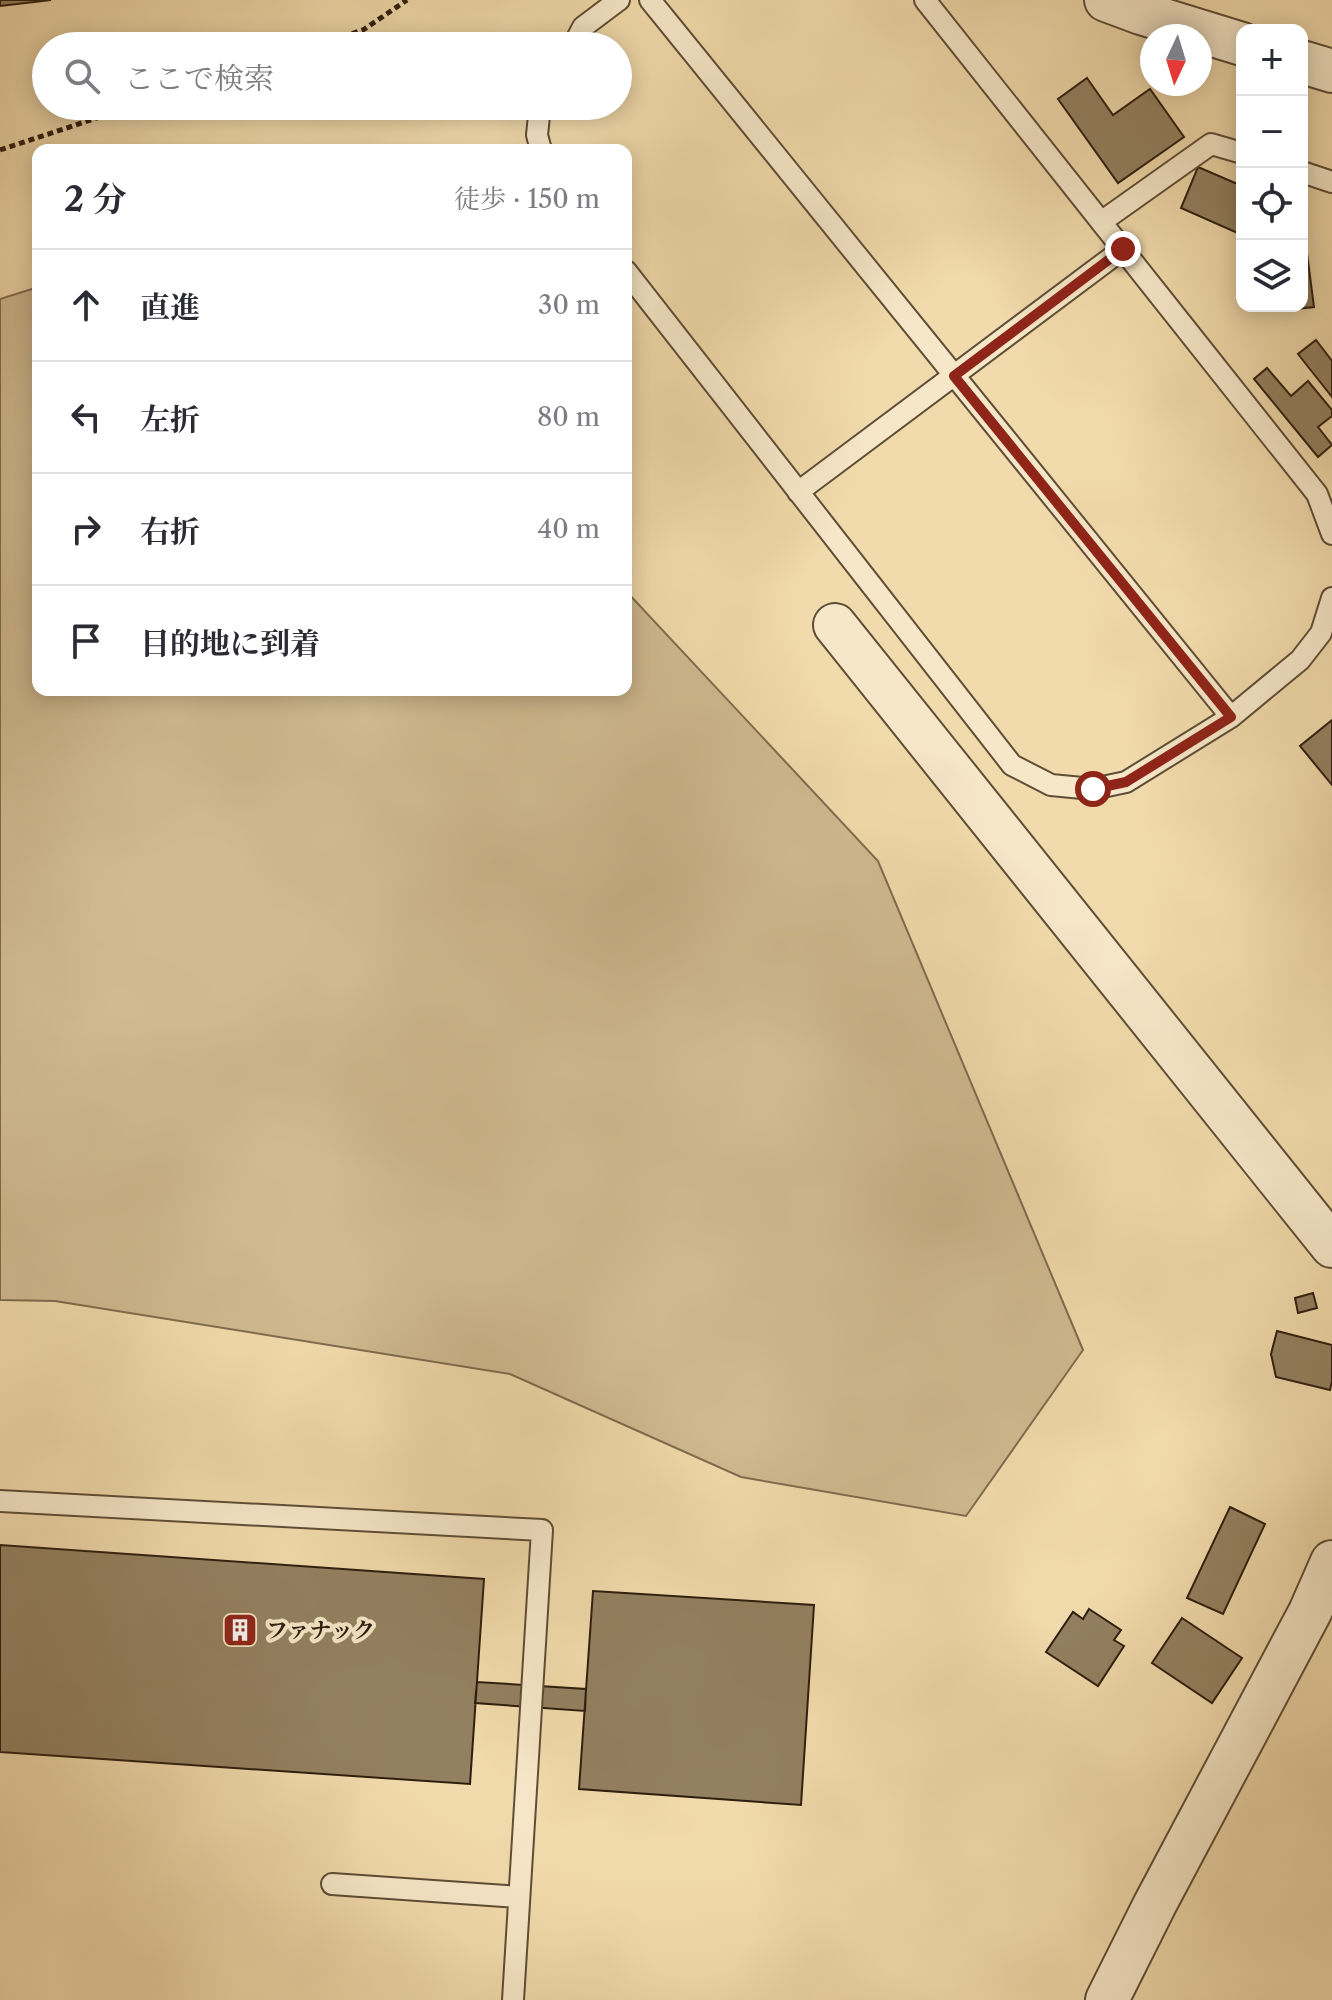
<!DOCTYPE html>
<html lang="ja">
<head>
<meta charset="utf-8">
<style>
  body { margin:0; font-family:"Libre Caslon Text","Noto Serif JP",serif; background:#f2f2f3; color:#2b2b33 }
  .controls { position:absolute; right:24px; top:24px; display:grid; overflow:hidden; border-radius:16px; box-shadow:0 4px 20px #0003 }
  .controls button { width:72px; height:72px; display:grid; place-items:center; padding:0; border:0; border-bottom:2px solid #e1e1e2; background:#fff; color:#2b2b33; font:40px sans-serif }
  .compass { position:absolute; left:1140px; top:24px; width:72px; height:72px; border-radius:50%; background:#fff; box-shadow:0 4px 20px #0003; rotate:184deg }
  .stop { position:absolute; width:24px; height:24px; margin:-18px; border:6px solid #8f2418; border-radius:50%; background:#fff }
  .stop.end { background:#8f2418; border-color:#fff; box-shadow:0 2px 8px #0008 }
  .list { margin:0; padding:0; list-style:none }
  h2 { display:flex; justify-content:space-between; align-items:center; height:104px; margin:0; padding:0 32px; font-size:34px }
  h2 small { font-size:26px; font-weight:400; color:#7c7c81 }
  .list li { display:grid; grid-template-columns:52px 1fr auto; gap:24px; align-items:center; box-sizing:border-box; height:112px; padding:0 32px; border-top:2px solid #e1e1e2 }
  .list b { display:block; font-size:30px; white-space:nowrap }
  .list em { font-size:26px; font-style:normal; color:#7c7c81 }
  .icon { flex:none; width:44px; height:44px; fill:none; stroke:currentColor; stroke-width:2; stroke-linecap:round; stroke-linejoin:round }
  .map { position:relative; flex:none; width:1332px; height:2000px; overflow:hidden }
  .search { position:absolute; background:#fff; box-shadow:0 4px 20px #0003; left:32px; top:32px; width:600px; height:88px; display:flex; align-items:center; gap:20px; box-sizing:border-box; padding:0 28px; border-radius:44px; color:#7c7c81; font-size:30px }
  .panel { position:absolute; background:#fff; box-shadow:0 4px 20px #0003; left:32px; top:144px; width:600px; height:552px; border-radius:16px }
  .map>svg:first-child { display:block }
  .green { fill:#d0ba90; stroke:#7f6c50; stroke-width:2 }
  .building { fill:#938060; stroke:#2e1e0f; stroke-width:2 }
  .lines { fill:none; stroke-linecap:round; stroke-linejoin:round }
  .lane-casing { stroke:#5f4d36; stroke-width:24 }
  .street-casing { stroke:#5f4d36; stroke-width:46 }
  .path { stroke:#2e1e0f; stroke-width:5; stroke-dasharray:6 4; stroke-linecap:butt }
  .lane { stroke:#f6e7c8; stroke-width:20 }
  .street { stroke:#f6e7c8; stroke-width:42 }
  .route { stroke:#8f2418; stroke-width:10 }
  .labels { text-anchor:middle; stroke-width:8; stroke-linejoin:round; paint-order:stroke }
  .poi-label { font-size:22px; font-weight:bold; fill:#2e1e0f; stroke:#f6e7c8; text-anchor:start }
</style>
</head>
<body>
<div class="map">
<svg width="1332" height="2000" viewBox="0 0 1332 2000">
  <rect width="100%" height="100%" fill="#f1daab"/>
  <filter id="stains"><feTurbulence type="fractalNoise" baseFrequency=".0025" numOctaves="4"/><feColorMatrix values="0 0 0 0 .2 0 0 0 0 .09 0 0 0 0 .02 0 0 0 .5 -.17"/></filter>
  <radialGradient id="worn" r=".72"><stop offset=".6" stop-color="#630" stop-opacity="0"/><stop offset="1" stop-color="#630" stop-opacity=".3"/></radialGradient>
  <path class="green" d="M38,287V690H626V591L878,861L1083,1350L966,1516L741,1477L510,1374L55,1301L0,1300V299Z"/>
  <path class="building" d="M0,0H51L0,6Z
    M1087,78L1113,115L1150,89L1184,137L1118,183L1058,99Z
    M1198,167L1242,186V235L1181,208Z
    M1302,215L1314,307L1278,311L1277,306H1302Z
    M1316,340L1332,361V397L1298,354Z
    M1267,368L1291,396L1308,381L1332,410V416L1318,427L1332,445L1318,457L1254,379Z
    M1332,720V785L1300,746Z
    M1313,1293L1317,1308L1298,1313L1295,1298Z
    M1277,1331L1332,1345V1381L1330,1390L1276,1377L1271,1354Z
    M1230,1507L1265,1524L1223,1614L1187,1598Z
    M0,1545L484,1579L470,1784L0,1752Z
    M593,1591L814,1605L801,1805L579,1789Z
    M1089,1609L1121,1630L1114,1640L1124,1646L1098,1686L1046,1652L1073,1612L1083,1619Z
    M1182,1618L1242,1658L1212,1703L1152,1663Z
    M477,1682L586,1689L585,1711L475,1703Z"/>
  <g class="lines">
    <g class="lane-casing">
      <path id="lane" d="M650,0L1231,717
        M925,0L1317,494L1332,534
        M573,46L583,27L619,0
        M540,106L537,135L541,150
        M1302,172L1332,182
        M1101,222L1211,144L1242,153
        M626,271L1012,765L1051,785L1093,789L1126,782L1231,717L1300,660L1321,633L1332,598
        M798,492L1123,249
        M0,1501L542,1530L513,2000
        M332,1884L519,1897"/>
    </g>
    <g class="street-casing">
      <path id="street" d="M1106,0L1141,13L1242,44
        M1302,62L1332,71
        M835,625L1332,1246
        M1107,2000L1155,1904L1310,1612L1332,1562"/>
    </g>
    <path class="path" d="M314,46L363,30L407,0
      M0,150L133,106"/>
    <use href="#lane" class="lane"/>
    <use href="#street" class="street"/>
  </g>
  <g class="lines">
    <path class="route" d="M1093,789L1126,782L1231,717L954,376L1123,249"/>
  </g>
  <defs>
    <g id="building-square" transform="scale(1.8)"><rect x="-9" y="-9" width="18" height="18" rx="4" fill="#8f2418" stroke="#f6e7c8"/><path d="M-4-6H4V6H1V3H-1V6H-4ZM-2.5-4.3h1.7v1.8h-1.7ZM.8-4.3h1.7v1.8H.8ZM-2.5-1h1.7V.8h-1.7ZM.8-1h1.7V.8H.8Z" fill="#fff"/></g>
  </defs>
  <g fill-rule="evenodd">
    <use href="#building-square" x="240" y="1630"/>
  </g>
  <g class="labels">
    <g class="poi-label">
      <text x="266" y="1638">ファナック</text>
    </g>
  </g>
  <rect width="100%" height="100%" filter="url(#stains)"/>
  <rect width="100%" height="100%" fill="url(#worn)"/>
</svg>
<div class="controls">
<button>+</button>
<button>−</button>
<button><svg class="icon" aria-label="locate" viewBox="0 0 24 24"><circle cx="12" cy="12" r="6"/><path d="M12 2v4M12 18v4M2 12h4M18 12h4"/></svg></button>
<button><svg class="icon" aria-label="layers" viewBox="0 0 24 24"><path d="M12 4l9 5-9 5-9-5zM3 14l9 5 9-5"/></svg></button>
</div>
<svg class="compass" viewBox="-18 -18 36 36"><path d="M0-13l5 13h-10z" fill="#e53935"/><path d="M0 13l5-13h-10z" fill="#7c7c81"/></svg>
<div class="stop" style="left:1093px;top:789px"></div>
<div class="stop end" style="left:1123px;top:249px"></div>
<div class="search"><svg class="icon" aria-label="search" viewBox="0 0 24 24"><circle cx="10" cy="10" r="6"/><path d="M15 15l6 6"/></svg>ここで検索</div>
<section class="panel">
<h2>2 分<small>徒歩 · 150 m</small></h2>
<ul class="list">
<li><svg class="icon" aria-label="ahead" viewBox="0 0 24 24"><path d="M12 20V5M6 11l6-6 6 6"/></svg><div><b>直進</b></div><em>30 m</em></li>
<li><svg class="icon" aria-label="left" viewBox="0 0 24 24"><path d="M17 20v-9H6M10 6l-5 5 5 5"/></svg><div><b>左折</b></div><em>80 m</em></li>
<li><svg class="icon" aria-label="right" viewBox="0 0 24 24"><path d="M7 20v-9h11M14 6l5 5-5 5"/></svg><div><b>右折</b></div><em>40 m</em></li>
<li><svg class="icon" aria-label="arrive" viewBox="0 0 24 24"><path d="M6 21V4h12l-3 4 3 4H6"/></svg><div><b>目的地に到着</b></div></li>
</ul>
</section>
</div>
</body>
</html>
